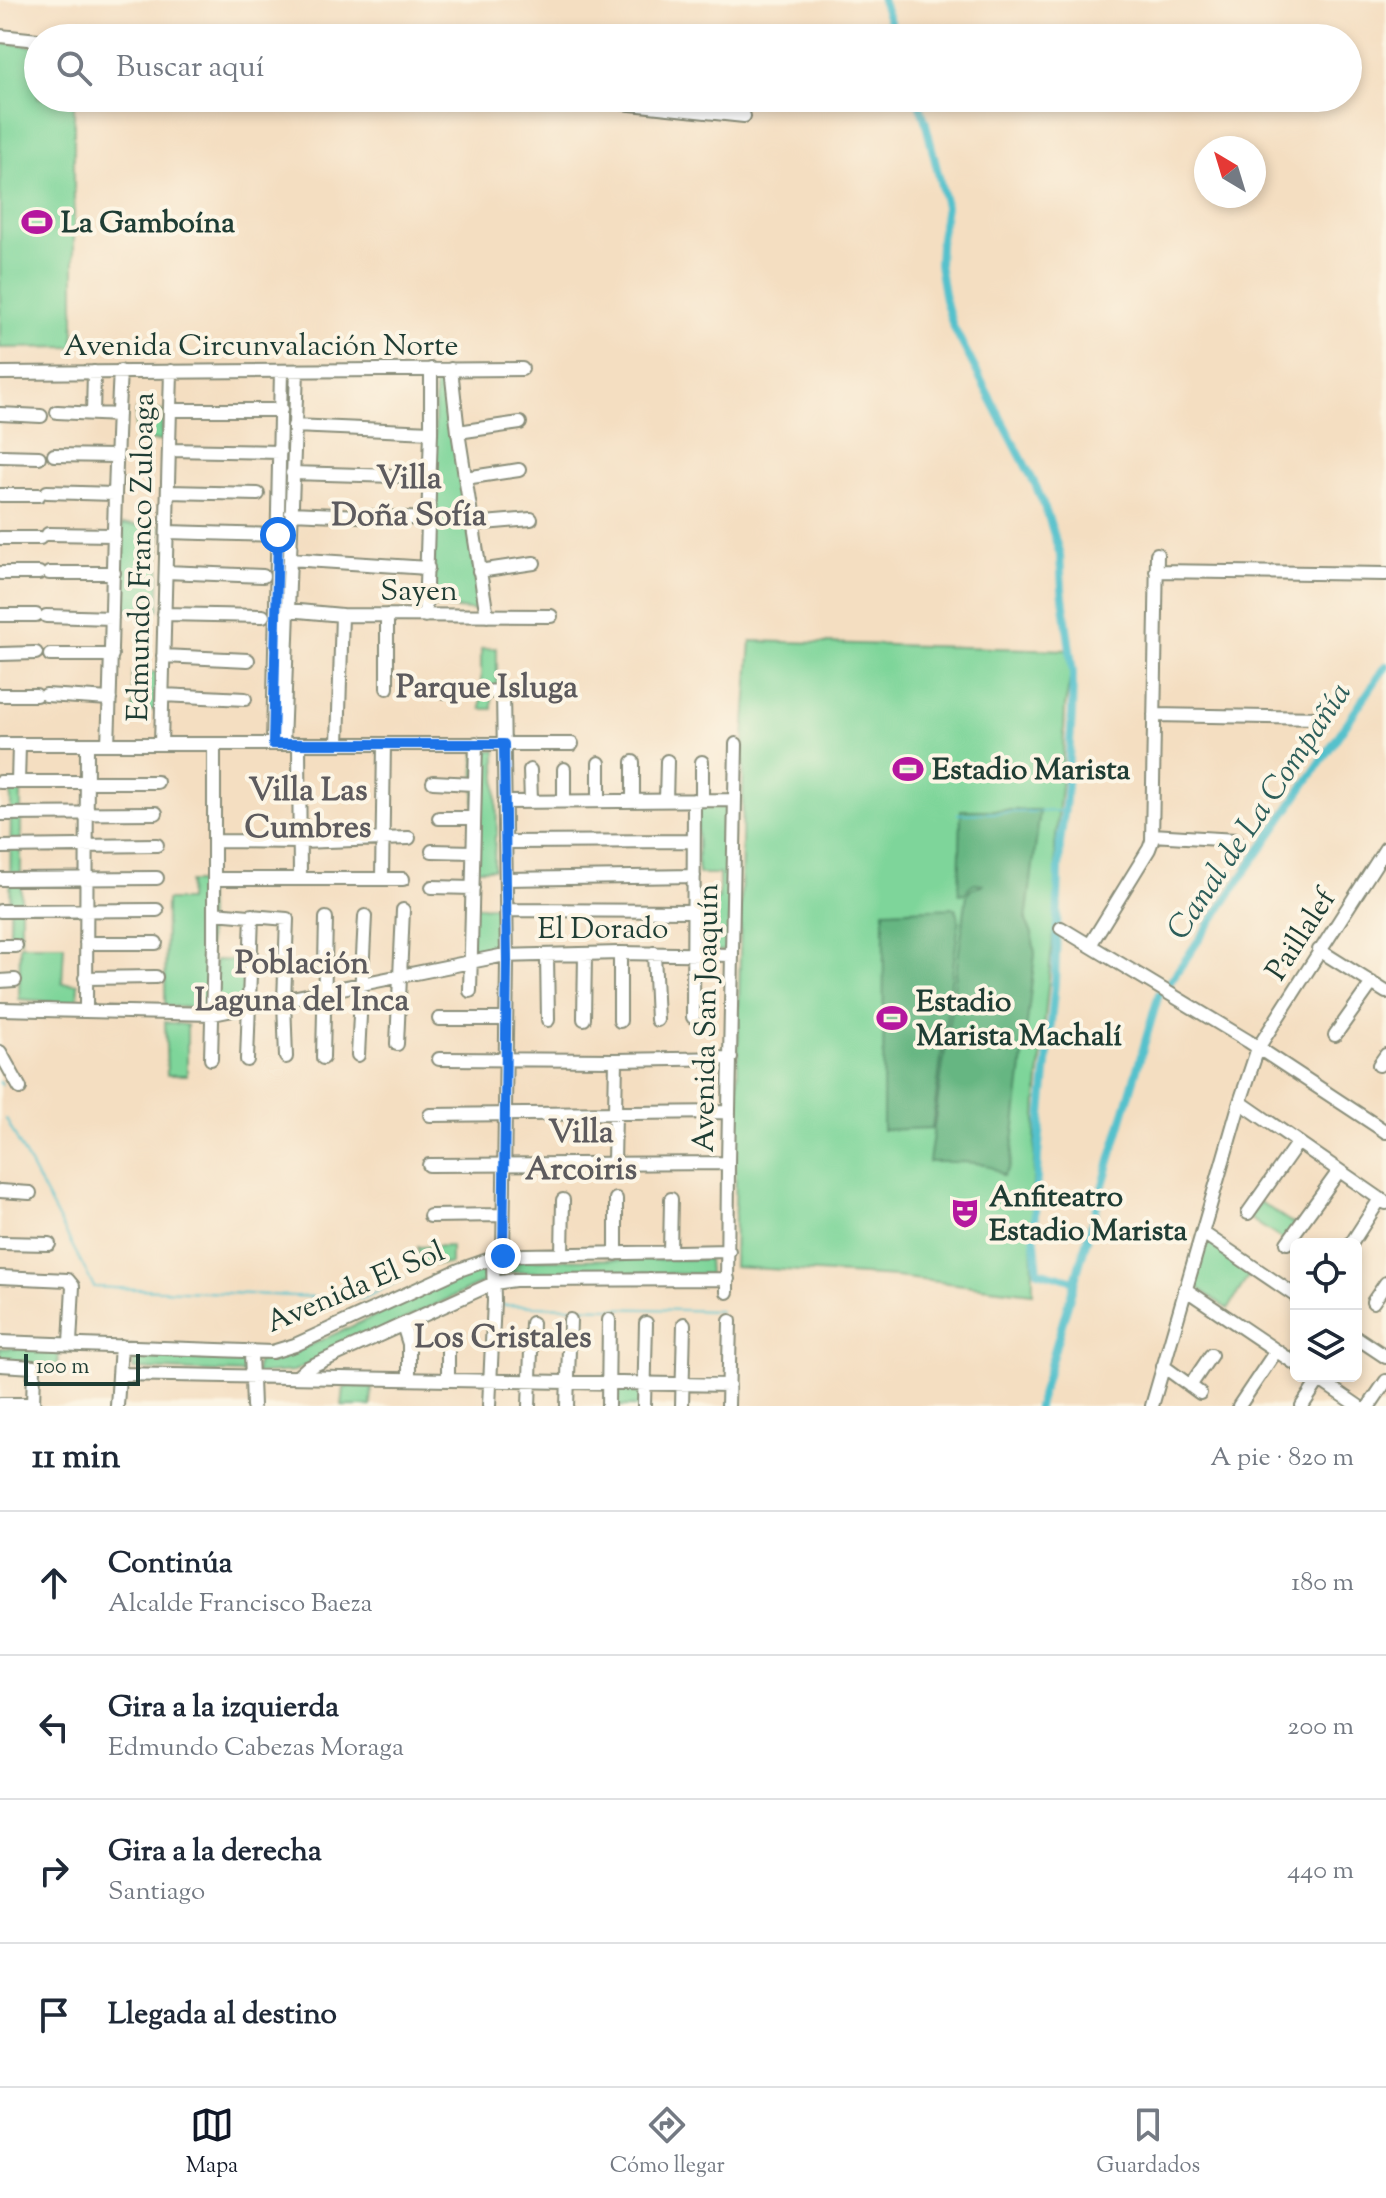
<!DOCTYPE html>
<html lang="es">
<head>
<meta charset="utf-8">
<style>
  body { margin:0; font-family:"Sorts Mill Goudy",serif; background:#f6f6f7; color:#1f2937 }
  .controls { position:absolute; right:24px; bottom:24px; display:grid; overflow:hidden; border-radius:12px; box-shadow:0 4px 12px #0003 }
  .controls button { width:72px; height:72px; display:grid; place-items:center; padding:0; border:0; border-bottom:2px solid #e0e1e3; background:#fff; color:#1f2937; font:40px sans-serif }
  .compass { position:absolute; left:1194px; top:136px; width:72px; height:72px; border-radius:50%; background:#fff; box-shadow:0 4px 12px #0003; rotate:322deg }
  .scale { position:absolute; left:24px; bottom:20px; width:116px; box-sizing:border-box; padding-left:8px; border:4px solid #1f3d34; border-top:0; font-size:22px; line-height:28px; white-space:nowrap; color:#1f3d34; -webkit-text-stroke:6px #fcf5e5; paint-order:stroke }
  .stop { position:absolute; width:24px; height:24px; margin:-18px; border:6px solid #1a73e8; border-radius:50%; background:#fff }
  .stop.end { background:#1a73e8; border-color:#fff; box-shadow:0 2px 8px #0008 }
  .list { margin:0; padding:0; list-style:none }
  h2 { display:flex; justify-content:space-between; align-items:center; height:104px; margin:0; padding:0 32px; font-size:34px }
  h2 small { font-size:26px; font-weight:400; color:#747a83 }
  .list li { display:grid; grid-template-columns:52px 1fr auto; gap:24px; align-items:center; box-sizing:border-box; height:144px; padding:0 32px; border-top:2px solid #e0e1e3 }
  .list b { display:block; font-size:30px; white-space:nowrap }
  .list p { margin:0; font-size:26px; white-space:nowrap; color:#747a83 }
  .list em { font-size:26px; font-style:normal; color:#747a83 }
  .icon { flex:none; width:44px; height:44px; fill:none; stroke:currentColor; stroke-width:2; stroke-linecap:round; stroke-linejoin:round }
  .map { position:relative; flex:none; width:1386px; height:1406px; overflow:hidden }
  .search { position:absolute; background:#fff; box-shadow:0 4px 12px #0003; left:24px; right:24px; top:24px; height:88px; display:flex; align-items:center; gap:20px; box-sizing:border-box; padding:0 28px; border-radius:44px; color:#747a83; font-size:30px }
  .sheet { height:680px; background:#fff }
  nav { display:flex; justify-content:space-around; align-items:center; box-sizing:border-box; height:112px; border-top:2px solid #e0e1e3; background:#fff; font-size:22px; color:#747a83 }
  nav a { display:grid; justify-items:center; gap:4px }
  nav .on { color:#111827 }
  .map>svg:first-child { display:block }
  .green { fill:#7ed59a; stroke:#4e8967; stroke-width:2 }
  .forest { fill:#66b682; stroke:#427a5b; stroke-width:2 }
  .lines { fill:none; stroke-linecap:round; stroke-linejoin:round }
  .stream { stroke:#54c1cc; stroke-width:2 }
  .canal { stroke:#54c1cc; stroke-width:8 }
  .minor-casing { stroke:#8a8e7a; stroke-width:16 }
  .minor { stroke:#fff; stroke-width:12 }
  .route { stroke:#1a73e8; stroke-width:10 }
  .labels { text-anchor:middle; stroke-width:8; stroke-linejoin:round; paint-order:stroke }
  .poi-label { font-size:30px; font-weight:bold; fill:#1f3d34; stroke:#fcf5e5; text-anchor:start }
  .street-label { font-size:30px; fill:#1f3d34; stroke:#fcf5e5 }
  .neighbourhood-label { font-size:32px; font-weight:bold; fill:#5d5b5e; stroke:#fcf5e5 }
  .water-label { font-size:32px; font-style:italic; fill:#2c5e5a; stroke:#fcf5e5 }
</style>
</head>
<body>
<div class="map">
<svg width="1386" height="1406" viewBox="0 0 1386 1406">
  <rect width="100%" height="100%" fill="#fcf5e5"/>
  <filter id="ink" filterUnits="userSpaceOnUse"><feTurbulence type="fractalNoise" baseFrequency=".0125" numOctaves="2"/><feDisplacementMap in="SourceGraphic" scale="16" xChannelSelector="R" yChannelSelector="G"/><feConvolveMatrix kernelMatrix="1 2 1 2 8 2 1 2 1" color-interpolation-filters="sRGB"/></filter>
  <filter id="wash" filterUnits="userSpaceOnUse"><feTurbulence type="fractalNoise" baseFrequency=".006" numOctaves="4" result="noise"/><feDisplacementMap in="SourceGraphic" scale="32" xChannelSelector="R" yChannelSelector="G"/><feGaussianBlur stdDeviation="1.8" result="paint"/><feColorMatrix in="noise" values="0 0 0 0 0 0 0 0 0 0 0 0 0 0 0 0 0 1.4 0 .05"/><feComposite in="paint" operator="in"/></filter>
  <g filter="url(#wash)">
    <rect width="100%" height="100%" fill="#f4dec1"/>
    <path class="green" d="M0,42L38,47V98H74V347L0,348Z
      M447,375L480,611L434,607L435,376Z
      M136,410L163,411L162,441L135,440Z
      M122,525L160,526L159,610L120,609Z
      M751,641L1069,650L1071,673L1065,707L1062,777L1055,847L1058,906L1053,936L1037,1100L1032,1202L1033,1293L896,1277L734,1267L744,738Z
      M497,648V686L492,687V709H481V649Z
      M132,672H156V710L133,711Z
      M496,750L497,835L495,836L494,869H474L475,751Z
      M11,785H21V941H10Z
      M733,803L729,951H696V899H719V874H698L697,804Z
      M189,882H207L210,1009L165,1006L166,900H188Z
      M496,906L498,951L471,957L472,907Z
      M20,945H64L62,983L78,984L77,1004L19,999Z
      M215,960L245,961L243,1002L215,1008Z
      M165,1022L187,1025V1075H167Z
      M1260,1202L1295,1225L1284,1241L1249,1218Z
      M1207,1241L1252,1270L1228,1309L1195,1286Z
      M451,1246V1264L419,1265L418,1247Z
      M708,1259L709,1274L513,1272L496,1275V1263L513,1260Z
      M488,1265V1280L294,1371L256,1374L258,1357L288,1355Z
      M0,1348L60,1350L57,1367L52,1371L0,1369Z
      M134,1355L246,1359V1373L133,1369Z
      M349,1386L372,1387L371,1406H342L344,1388Z
      M608,1388L641,1390V1406H607Z"/>
    <path class="forest" d="M961,810H1040L1026,921L1032,933L1035,954L1011,1160L1009,1168L1003,1176C987,1157 952,1163 929,1162L967,895L972,888L984,884L975,883L970,886L965,893L959,894Z
      M955,908L959,922L932,1128L883,1130L884,911Z"/>
    <g class="lines">
      <path class="stream" d="M958,814L1064,811
        M0,1082L2,1085
        M6,1119L94,1287L362,1299L405,1278
        M498,1305L720,1311"/>
      <path class="canal" d="M882,0L896,38
        M917,98L925,120L946,206L940,244L939,264L945,300L953,326L1036,486L1049,519L1060,555L1062,589L1073,673L1072,715L1066,799L1060,844L1055,982L1038,1155L1034,1232L1038,1271L1075,1281
        M1170,982L1386,666
        M1038,1406L1159,994"/>
    </g>
  </g>
  <g filter="url(#ink)">
    <g class="lines">
      <g class="minor-casing">
        <path id="minor" d="M0,36L38,40
          M574,98L744,116
          M451,369L458,432L487,616
          M0,373L522,369
          M170,410H281
          M57,412L118,415
          M0,414L41,416
          M93,414L94,372
          M294,426L431,432
          M458,432L520,423
          M169,450L280,452
          M54,455L115,456
          M0,456L39,457
          M292,473L430,477
          M465,478L519,470
          M47,492L114,494
          M168,492L258,494
          M0,495H39
          M291,513L429,519
          M472,524L531,519
          M167,532L278,535
          M48,534L113,535
          M0,538H40
          M290,559L428,568
          M479,571L534,563
          M1156,571L1386,574
          M166,572L263,576
          M0,573H39
          M49,573H114
          M288,610L342,615L551,616
          M164,614L263,616
          M0,615H36
          M46,616L112,618
          M425,616L431,432V369
          M0,654L36,653
          M50,655H112
          M163,656L248,660
          M387,688V615
          M503,691L507,961L503,1256
          M444,692L547,691
          M0,695H36
          M46,695L110,699
          M163,695L245,699
          M1154,715L1323,718
          M0,744H572
          M108,744C113,620 113,496 120,371
          M161,744L171,371
          M273,744L281,371
          M283,744L297,371
          M299,744L300,879
          M338,744L342,615
          M599,763V801
          M564,769V801
          M530,770L531,802
          M0,782H157
          M18,782L19,745
          M433,782L474,784
          M702,800V762
          M633,801V762
          M666,801L667,761
          M504,802L735,800
          M0,814L156,813
          M439,818H474
          M1152,835L1236,840
          M214,841L300,842L409,838
          M505,842L693,841
          M0,847L157,845
          M432,851L473,852
          M382,878L384,744
          M0,879L157,878
          M214,879H403
          M506,879L694,876
          M432,887L473,888
          M506,910L693,911
          M0,911L157,910
          M214,913L287,919L284,1001L286,1057
          M1061,928L1248,1041L1386,1132
          M86,943H156
          M1090,945L1149,849L1152,841L1157,554
          M0,946H16
          M1319,950L1386,992
          M654,953L657,1020
          M547,955L548,1020
          M85,978L156,977
          M0,981L15,980
          M470,991L476,743
          M0,1009L213,1014L500,956L620,953L732,955
          M86,1010L87,744
          M693,1017L694,800
          M439,1019H506
          M584,1019L585,954
          M620,1021V953
          M1335,1035L1372,983
          M397,1044L403,910
          M0,1052L20,1088
          M358,1055L365,916
          M323,1058L326,918
          M211,1059L214,942V744
          M439,1059L616,1060L731,1058
          M247,1060L252,915
          M1379,1065L1386,1055
          M1240,1102L1386,1203
          M430,1115L729,1112
          M614,1163L616,1060
          M429,1165L728,1163
          M0,1191L30,1193
          M1248,1213L1298,1142
          M430,1216L503,1215
          M1203,1233L1296,1296
          M0,1243L49,1244
          M1287,1243L1339,1171
          M1351,1244L1380,1199
          M670,1252L671,1199
          M562,1254L563,1200
          M616,1254V1199
          M0,1277L68,1280L73,1286L70,1343
          M1185,1289L1296,1364
          M727,1292L728,1163L736,744
          M1373,1302L1386,1283
          M403,1325L409,1344V1379
          M1356,1337L1386,1357
          M0,1342L272,1352L295,1345L459,1270L496,1257L525,1255L729,1251
          M251,1353L253,1406
          M0,1365L34,1367L33,1406
          M1163,1366L1200,1393
          M119,1374L729,1385
          M1314,1376L1358,1406
          M297,1377L307,1368L494,1283L515,1280L728,1279
          M448,1380V1341
          M1190,1386L1211,1355
          M0,1404H34
          M117,1406L121,1346
          M489,1406L494,1301L493,1258
          M529,1406L532,1323
          M567,1406L570,1320
          M608,1406L609,1320
          M644,1406L646,1323
          M682,1406L684,1324
          M728,1406L730,1321
          M1152,1406L1240,1102L1258,1048L1386,848
          M1239,1406L1276,1351
          M1302,1406L1319,1380
          M1369,1406L1386,1381"/>
      </g>
      <use href="#minor" class="minor"/>
    </g>
  </g>
  <g class="lines" filter="url(#ink)">
    <path class="route" d="M278,535L273,744H504L507,961L503,1256"/>
  </g>
  <defs>
    <g id="stadium-bare" transform="scale(2.4)"><path d="M0-5a6.5 5 0 1 0 0 10a6.5 5 0 1 0 0-10ZM-3.5-1.8h7v3.6h-7Z" fill="#b5179e" stroke="#fcf5e5" stroke-width="2.5" paint-order="stroke"/></g>
    <g id="theatre-bare" transform="scale(2.4)"><path d="M-5-5.5Q0-4 5-5.5V0Q5 5 0 6Q-5 5-5 0ZM-3.3-2.5H-1v1.5H-3.3ZM1-2.5H3.3v1.5H1ZM-2.8 1Q0 5.5 2.8 1Z" fill="#b5179e" stroke="#fcf5e5" stroke-width="2.5" paint-order="stroke"/></g>
  </defs>
  <g fill-rule="evenodd">
    <use href="#stadium-bare" x="37" y="222"/>
    <use href="#stadium-bare" x="908" y="769"/>
    <use href="#stadium-bare" x="892" y="1018"/>
    <use href="#theatre-bare" x="965" y="1213"/>
  </g>
  <g class="labels">
    <g class="poi-label">
      <text x="61" y="232">La Gamboína</text>
      <text x="932" y="779">Estadio Marista</text>
      <text x="916" y="1011">Estadio<tspan x="916" dy="34">Marista Machalí</tspan></text>
      <text x="989" y="1206">Anfiteatro<tspan x="989" dy="34">Estadio Marista</tspan></text>
    </g>
    <g class="street-label">
      <text x="261" y="355">Avenida Circunvalación Norte</text>
      <text transform="translate(140 557) rotate(-89)" y="10">Edmundo Franco Zuloaga</text>
      <text x="419" y="600">Sayen</text>
      <text x="603" y="938">El Dorado</text>
      <text transform="translate(1300 934) rotate(-57)" y="10">Paillalef</text>
      <text transform="translate(705 1018) rotate(-89)" y="10">Avenida San Joaquín</text>
      <text transform="translate(355 1286) rotate(-23)" y="10">Avenida El Sol</text>
    </g>
    <g class="neighbourhood-label">
      <text x="409" y="488">Villa<tspan x="409" dy="37">Doña Sofía</tspan></text>
      <text x="487" y="697">Parque Isluga</text>
      <text x="308" y="800">Villa Las<tspan x="308" dy="37">Cumbres</tspan></text>
      <text x="302" y="973">Población<tspan x="302" dy="37">Laguna del Inca</tspan></text>
      <text x="581" y="1142">Villa<tspan x="581" dy="37">Arcoiris</tspan></text>
      <text x="503" y="1347">Los Cristales</text>
    </g>
    <g class="water-label">
      <text transform="translate(1258 810) rotate(-56)" y="11">Canal de La Compañía</text>
    </g>
  </g>
</svg>
<div class="controls">
<button><svg class="icon" aria-label="locate" viewBox="0 0 24 24"><circle cx="12" cy="12" r="6"/><path d="M12 2v4M12 18v4M2 12h4M18 12h4"/></svg></button>
<button><svg class="icon" aria-label="layers" viewBox="0 0 24 24"><path d="M12 4l9 5-9 5-9-5zM3 14l9 5 9-5"/></svg></button>
</div>
<svg class="compass" viewBox="-18 -18 36 36"><path d="M0-13l5 13h-10z" fill="#e53935"/><path d="M0 13l5-13h-10z" fill="#747a83"/></svg>
<div class="scale">100 m</div>
<div class="stop" style="left:278px;top:535px"></div>
<div class="stop end" style="left:503px;top:1256px"></div>
<div class="search"><svg class="icon" aria-label="search" viewBox="0 0 24 24"><circle cx="10" cy="10" r="6"/><path d="M15 15l6 6"/></svg>Buscar aquí</div>
</div>
<section class="sheet">
<h2>11 min<small>A pie · 820 m</small></h2>
<ul class="list">
<li><svg class="icon" aria-label="ahead" viewBox="0 0 24 24"><path d="M12 20V5M6 11l6-6 6 6"/></svg><div><b>Continúa</b><p>Alcalde Francisco Baeza</p></div><em>180 m</em></li>
<li><svg class="icon" aria-label="left" viewBox="0 0 24 24"><path d="M17 20v-9H6M10 6l-5 5 5 5"/></svg><div><b>Gira a la izquierda</b><p>Edmundo Cabezas Moraga</p></div><em>200 m</em></li>
<li><svg class="icon" aria-label="right" viewBox="0 0 24 24"><path d="M7 20v-9h11M14 6l5 5-5 5"/></svg><div><b>Gira a la derecha</b><p>Santiago</p></div><em>440 m</em></li>
<li><svg class="icon" aria-label="arrive" viewBox="0 0 24 24"><path d="M6 21V4h12l-3 4 3 4H6"/></svg><div><b>Llegada al destino</b></div></li>
</ul>
</section>
<nav>
<a class="on"><svg class="icon" aria-label="map" viewBox="0 0 24 24"><path d="M3 6l6-2 6 2 6-2v14l-6 2-6-2-6 2zM9 4v14M15 6v14"/></svg>Mapa</a>
<a><svg class="icon" aria-label="directions" viewBox="0 0 24 24"><path d="M12 3l9 9-9 9-9-9zM9 14v-3h6M13 9l2 2-2 2"/></svg>Cómo llegar</a>
<a><svg class="icon" aria-label="saved" viewBox="0 0 24 24"><path d="M7 4h10v16l-5-4-5 4z"/></svg>Guardados</a>
</nav>
</body>
</html>
